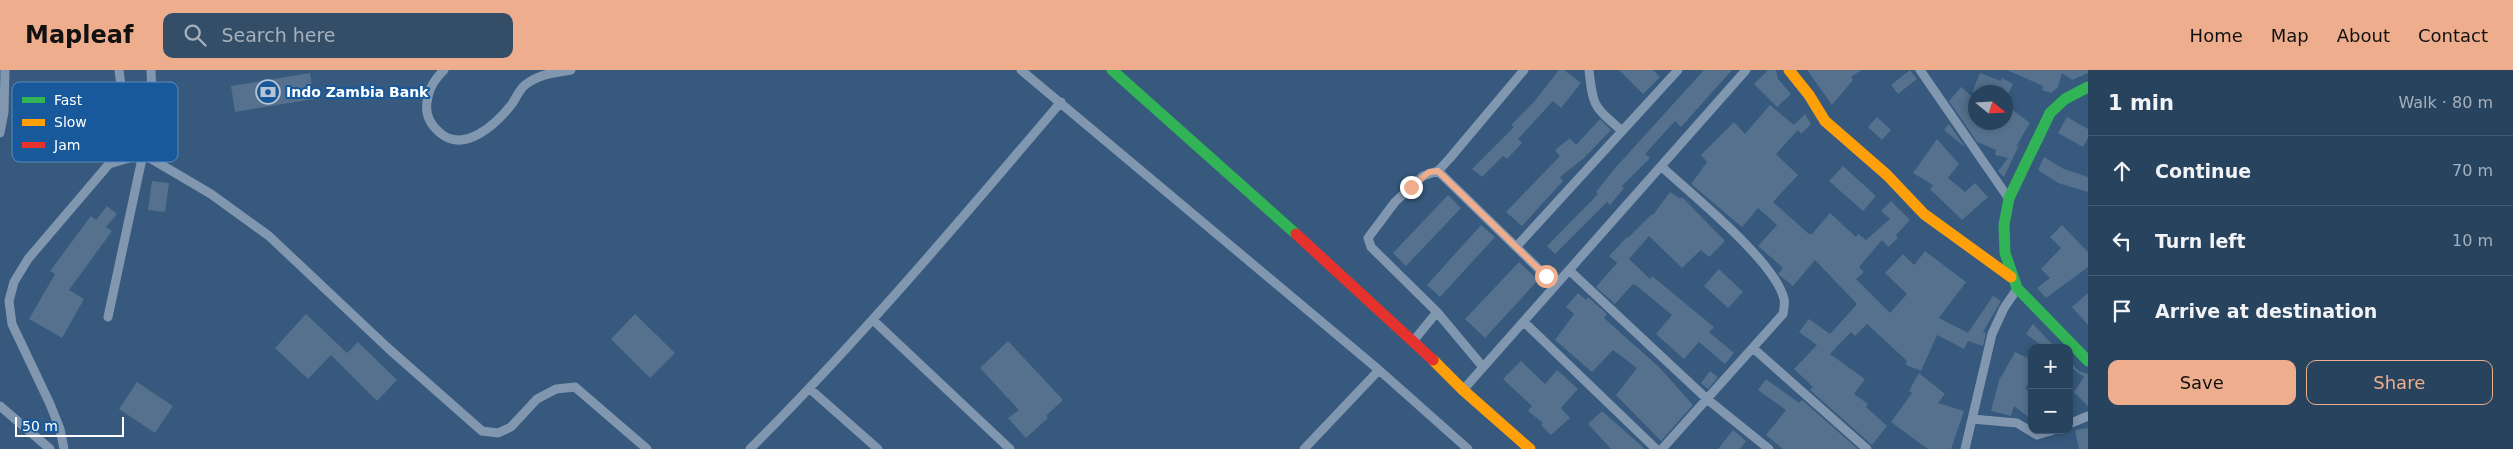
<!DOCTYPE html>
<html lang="en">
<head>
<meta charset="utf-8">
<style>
  body { margin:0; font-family:"DejaVu Sans",sans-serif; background:#344e67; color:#f1f3f6 }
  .controls { position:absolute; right:15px; bottom:15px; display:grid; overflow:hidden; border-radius:10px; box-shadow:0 2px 8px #0003 }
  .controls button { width:45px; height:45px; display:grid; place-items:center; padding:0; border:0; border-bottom:1px solid #445c73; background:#28435e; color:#f1f3f6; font:25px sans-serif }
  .compass { position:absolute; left:1968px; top:15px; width:45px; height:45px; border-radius:50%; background:#28435e; box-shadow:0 2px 8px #0003; rotate:108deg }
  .scale { position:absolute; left:15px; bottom:12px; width:109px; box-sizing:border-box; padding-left:5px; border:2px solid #fff; border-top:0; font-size:14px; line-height:18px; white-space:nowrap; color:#fff; -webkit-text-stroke:4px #18599b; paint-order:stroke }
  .stop { position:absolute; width:15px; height:15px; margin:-11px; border:4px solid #eead8d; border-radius:50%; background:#fff }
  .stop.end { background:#eead8d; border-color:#fff; box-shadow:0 1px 5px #0008 }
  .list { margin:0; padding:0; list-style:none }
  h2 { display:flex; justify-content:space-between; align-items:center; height:65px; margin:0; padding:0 20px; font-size:21px }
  h2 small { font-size:16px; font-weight:400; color:#a5b0bc }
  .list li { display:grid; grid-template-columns:32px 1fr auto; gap:15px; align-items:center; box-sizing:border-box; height:70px; padding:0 20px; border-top:1px solid #445c73 }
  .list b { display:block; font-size:19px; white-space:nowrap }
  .list em { font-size:16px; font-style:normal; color:#a5b0bc }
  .actions { display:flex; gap:10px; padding:15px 20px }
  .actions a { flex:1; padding:11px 0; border:1px solid #eead8d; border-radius:10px; text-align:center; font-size:18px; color:#eead8d }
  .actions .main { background:#eead8d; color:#111 }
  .icon { flex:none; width:28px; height:28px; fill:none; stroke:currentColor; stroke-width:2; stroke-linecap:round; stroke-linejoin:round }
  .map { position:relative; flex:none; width:2088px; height:379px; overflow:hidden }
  header { display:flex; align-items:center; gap:30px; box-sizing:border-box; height:70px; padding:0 25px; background:#eead8d; color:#111 }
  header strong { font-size:24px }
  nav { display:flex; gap:28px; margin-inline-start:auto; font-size:18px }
  .search { width:350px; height:45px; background:#344e67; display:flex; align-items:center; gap:12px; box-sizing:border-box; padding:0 18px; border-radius:10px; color:#a5b0bc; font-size:19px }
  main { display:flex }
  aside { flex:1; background:#28435e }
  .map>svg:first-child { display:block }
  .building { fill:#55718d }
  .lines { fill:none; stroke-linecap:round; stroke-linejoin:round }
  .lane { stroke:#8197af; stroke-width:9 }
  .fast { stroke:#30b455; stroke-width:11 }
  .slow { stroke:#ff9f0a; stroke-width:11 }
  .jam { stroke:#e5322d; stroke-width:11 }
  .route { stroke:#eead8d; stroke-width:6 }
  .labels { text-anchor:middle; stroke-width:4; stroke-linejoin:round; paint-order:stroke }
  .poi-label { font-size:14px; font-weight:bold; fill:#fff; stroke:#18599b; text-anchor:start }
  .key { fill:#18599b; stroke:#5d8bb9; stroke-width:1 }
  .key-label { font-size:14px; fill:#fff }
</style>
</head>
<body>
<header>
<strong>Mapleaf</strong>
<div class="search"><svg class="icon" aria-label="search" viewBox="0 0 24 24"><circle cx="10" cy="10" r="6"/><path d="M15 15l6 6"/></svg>Search here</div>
<nav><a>Home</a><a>Map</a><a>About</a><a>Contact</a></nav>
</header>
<main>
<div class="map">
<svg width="2088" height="379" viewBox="0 0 2088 379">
  <rect width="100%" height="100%" fill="#36597d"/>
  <path class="building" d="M1559,0H1564L1581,13L1561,38L1553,31L1518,69L1522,73L1507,89L1503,86L1482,107L1472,99L1514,57L1511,55L1533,33Z
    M1619,0H1653L1660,7L1643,24Z
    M1704,0H1732L1681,57L1675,51L1645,84L1650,88L1622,116L1624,118L1610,135L1607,132L1555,184L1547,176L1598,124L1596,122L1616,97Z
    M1768,0H1776L1778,9L1791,24L1777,37L1754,14Z
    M1807,0H1861L1851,7L1853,10L1832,35Z
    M1910,0L1917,9L1898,24L1891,15Z
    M2007,0H2088V3L2072,10L2062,3L2058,17L2051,23L2042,20L2043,16Z
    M310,3L314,29L235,42L231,16Z
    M1980,3L2001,11L2002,8L2013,14L2007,26L2006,22H1972Z
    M1961,17L1976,30V52H2006V35L2030,53L2015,78L2020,73L2004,107L1998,101L2008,88L1995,85L1996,80L1977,72L1949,31Z
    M1770,35L1794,55L1805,44L1811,54L1801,64L1798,60L1776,84L1798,105L1773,132L1809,164H1812L1830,143L1856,167L1858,164L1866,170L1890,149L1881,141L1891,131L1910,150L1896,165L1898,168L1888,177L1882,170L1859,197L1864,202L1856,209L1890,243L1907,224L1885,203L1903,184L1914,195L1925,181L1966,212L1939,248L1968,263L1993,226L2001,231L1983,262L1986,263L1983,276L1968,271L1964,279L1937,265L1921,301L1906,295L1907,291L1867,254L1855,266L1851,262L1830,284L1865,309L1854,324L1868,334L1866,337L1887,356L1872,375L1810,320L1813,317L1794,299L1817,275L1799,262L1809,249L1830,264L1857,234L1815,190L1793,216L1778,204L1783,198L1758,176L1777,155L1758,138L1742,157L1691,114L1707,92L1701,85L1734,52L1745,64Z
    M1877,47L1891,60L1882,70L1868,57Z
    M2067,47L2088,59V68L2083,77L2058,63Z
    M1600,49L1611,60L1584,88L1560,107L1563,111L1522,156L1506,142L1560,86L1555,80L1570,68L1576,75Z
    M1949,54L1965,77L1944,60Z
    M1937,69L1959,94L1948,108L1965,122L1975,113L1988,127L1962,150L1930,119L1933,115L1913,103Z
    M2044,87L2064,99L2088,107V122L2058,113L2038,100Z
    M1843,96L1876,126L1863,141L1829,111Z
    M152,111L169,113L165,142L148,140Z
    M1670,122L1680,129L1682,127L1725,171L1709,187L1701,180L1682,198L1649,166L1629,189L1650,209L1652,206L1714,257L1709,262L1734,283L1725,294L1699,272L1684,289L1656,264L1672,245L1637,216L1633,214L1615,234L1596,217L1617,193L1609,186L1627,167L1628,168L1652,144L1653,145Z
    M1448,125L1461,138L1406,196L1393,183Z
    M107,136L117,144L106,157L112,161L69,220L84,229L62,268L29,249L55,204L50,201L91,146L96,150Z
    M1481,155L1495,167L1440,227L1427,215Z
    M2062,155L2088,182V197L2046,228L2037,218L2050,208L2041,199L2061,178L2050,167Z
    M1519,192L1538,210L1485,268L1465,249Z
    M1719,199L1743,222L1728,238L1704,216Z
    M1578,223L1586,230L1588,227L1607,244L1604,248L1659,297L1693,335L1661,371L1616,325L1637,298L1613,280L1592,302L1555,270L1574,244L1566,237Z
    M2088,223V255L2072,237Z
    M306,244L347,283L358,272L397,310L377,331L331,285L308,309L275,278Z
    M635,244L675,283L650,308L611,269Z
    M2033,254L2056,278H2045L2026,264Z
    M1008,271L1063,330L1046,346L1048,348L1026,368L1008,348L1019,340L980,298Z
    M2015,282L2032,290V307L2025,319L2032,323V350L2014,336L2011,346L1991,341L2000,307H2001Z
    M1521,291L1545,314L1557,300L1578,319L1561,338L1570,348L1551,365L1541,355L1543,353L1528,341L1532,336L1503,309Z
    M2069,291L2079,301L2088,304V336L2074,322L2084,307L2069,296Z
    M1710,301L1718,307L1708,319L1701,313Z
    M1919,303L1945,324L1938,333L1964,341L1951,379H1928L1891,352L1912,323L1909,321Z
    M1766,309L1799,333L1802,330L1858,379H1783L1766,365L1786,340L1758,320Z
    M137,312L173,336L155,363L119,339Z
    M1602,341L1645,379H1611L1588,354Z
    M2088,358V379H2079L2075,360Z
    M1733,360L1746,371L1740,379H1718Z"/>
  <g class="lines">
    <path class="lane" d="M119,0L126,54L143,84L211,124L269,166L389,279L482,361L498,363L511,357L537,329L556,319L575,317L647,379
      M444,0C434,10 429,18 427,32C425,45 431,55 439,62C464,85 497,53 512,34C516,28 519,20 525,15C539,4 554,3 571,0
      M1021,0L1379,300L1468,379
      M1589,0C1593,38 1594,36 1622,61
      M1920,0L2007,126
      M0,63L4,42L5,0
      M1662,97C1692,125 1775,191 1784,229C1785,234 1784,239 1783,244L1662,379
      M1438,101L1546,206
      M1516,177L1678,0
      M1570,201L1707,329L1769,379
      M108,247L143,84L153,49L151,0
      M873,250L1010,379
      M1524,252L1656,379
      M1415,269L1437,242
      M1753,278L1867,379
      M1483,297L1437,242L1371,177L1368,168L1395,132L1423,106L1438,101L1450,88L1524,0
      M810,319L878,379
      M1463,320L1746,0
      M0,336L50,379
      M1972,349L2017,353L2037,365L2054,360
      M2069,354L2088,346
      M64,379L60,359L50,334L12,254L9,231L14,212L28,189L109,94L143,84
      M750,379C860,269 960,151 1061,32
      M1304,379L1379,300
      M1965,379L1992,264L2004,238L2017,219"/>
    <path class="fast" d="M1112,0L1296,164
      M2088,17L2065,29L2050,43L2009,128L2004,155L2005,183L2017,218L2088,291"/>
    <path class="slow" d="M1789,0L1809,25L1825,51L1887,105L1924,144L2011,207
      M1433,290L1463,320L1530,379"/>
    <path class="jam" d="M1296,164L1433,290"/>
  </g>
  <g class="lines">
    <path class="route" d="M1411,117L1429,102L1438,101L1546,206"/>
  </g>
  <defs>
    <g id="bank-ring" transform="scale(1.25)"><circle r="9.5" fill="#18599b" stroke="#b9c5d2" stroke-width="1.5"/><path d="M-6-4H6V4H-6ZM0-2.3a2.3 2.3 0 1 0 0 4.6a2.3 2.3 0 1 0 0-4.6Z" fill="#b9c5d2"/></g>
  </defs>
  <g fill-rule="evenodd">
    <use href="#bank-ring" x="268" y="22"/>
  </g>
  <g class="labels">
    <g class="poi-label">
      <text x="286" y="27">Indo Zambia Bank</text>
    </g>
  </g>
  <rect x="12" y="12" width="166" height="80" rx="8" class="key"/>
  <rect x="22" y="27" width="23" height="6" fill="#30b455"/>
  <rect x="22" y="49" width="23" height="7" fill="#ff9f0a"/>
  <rect x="22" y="72" width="23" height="6" fill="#e5322d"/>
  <g class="key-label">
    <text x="54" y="35">Fast</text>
    <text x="54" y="57">Slow</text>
    <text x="54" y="80">Jam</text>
  </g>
</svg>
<div class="controls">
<button>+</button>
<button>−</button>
</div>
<svg class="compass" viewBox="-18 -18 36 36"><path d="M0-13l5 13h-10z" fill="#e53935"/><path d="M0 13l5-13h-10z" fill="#a5b0bc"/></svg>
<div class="scale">50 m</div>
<div class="stop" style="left:1546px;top:206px"></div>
<div class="stop end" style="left:1411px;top:117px"></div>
</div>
<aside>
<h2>1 min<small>Walk · 80 m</small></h2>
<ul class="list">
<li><svg class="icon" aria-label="ahead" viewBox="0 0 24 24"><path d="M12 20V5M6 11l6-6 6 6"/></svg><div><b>Continue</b></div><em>70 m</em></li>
<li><svg class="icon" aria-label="left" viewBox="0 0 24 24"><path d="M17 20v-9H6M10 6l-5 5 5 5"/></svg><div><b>Turn left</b></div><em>10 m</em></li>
<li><svg class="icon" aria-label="arrive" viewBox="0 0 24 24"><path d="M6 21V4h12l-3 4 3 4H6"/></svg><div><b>Arrive at destination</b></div></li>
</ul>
<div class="actions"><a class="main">Save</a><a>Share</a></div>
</aside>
</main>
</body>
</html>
